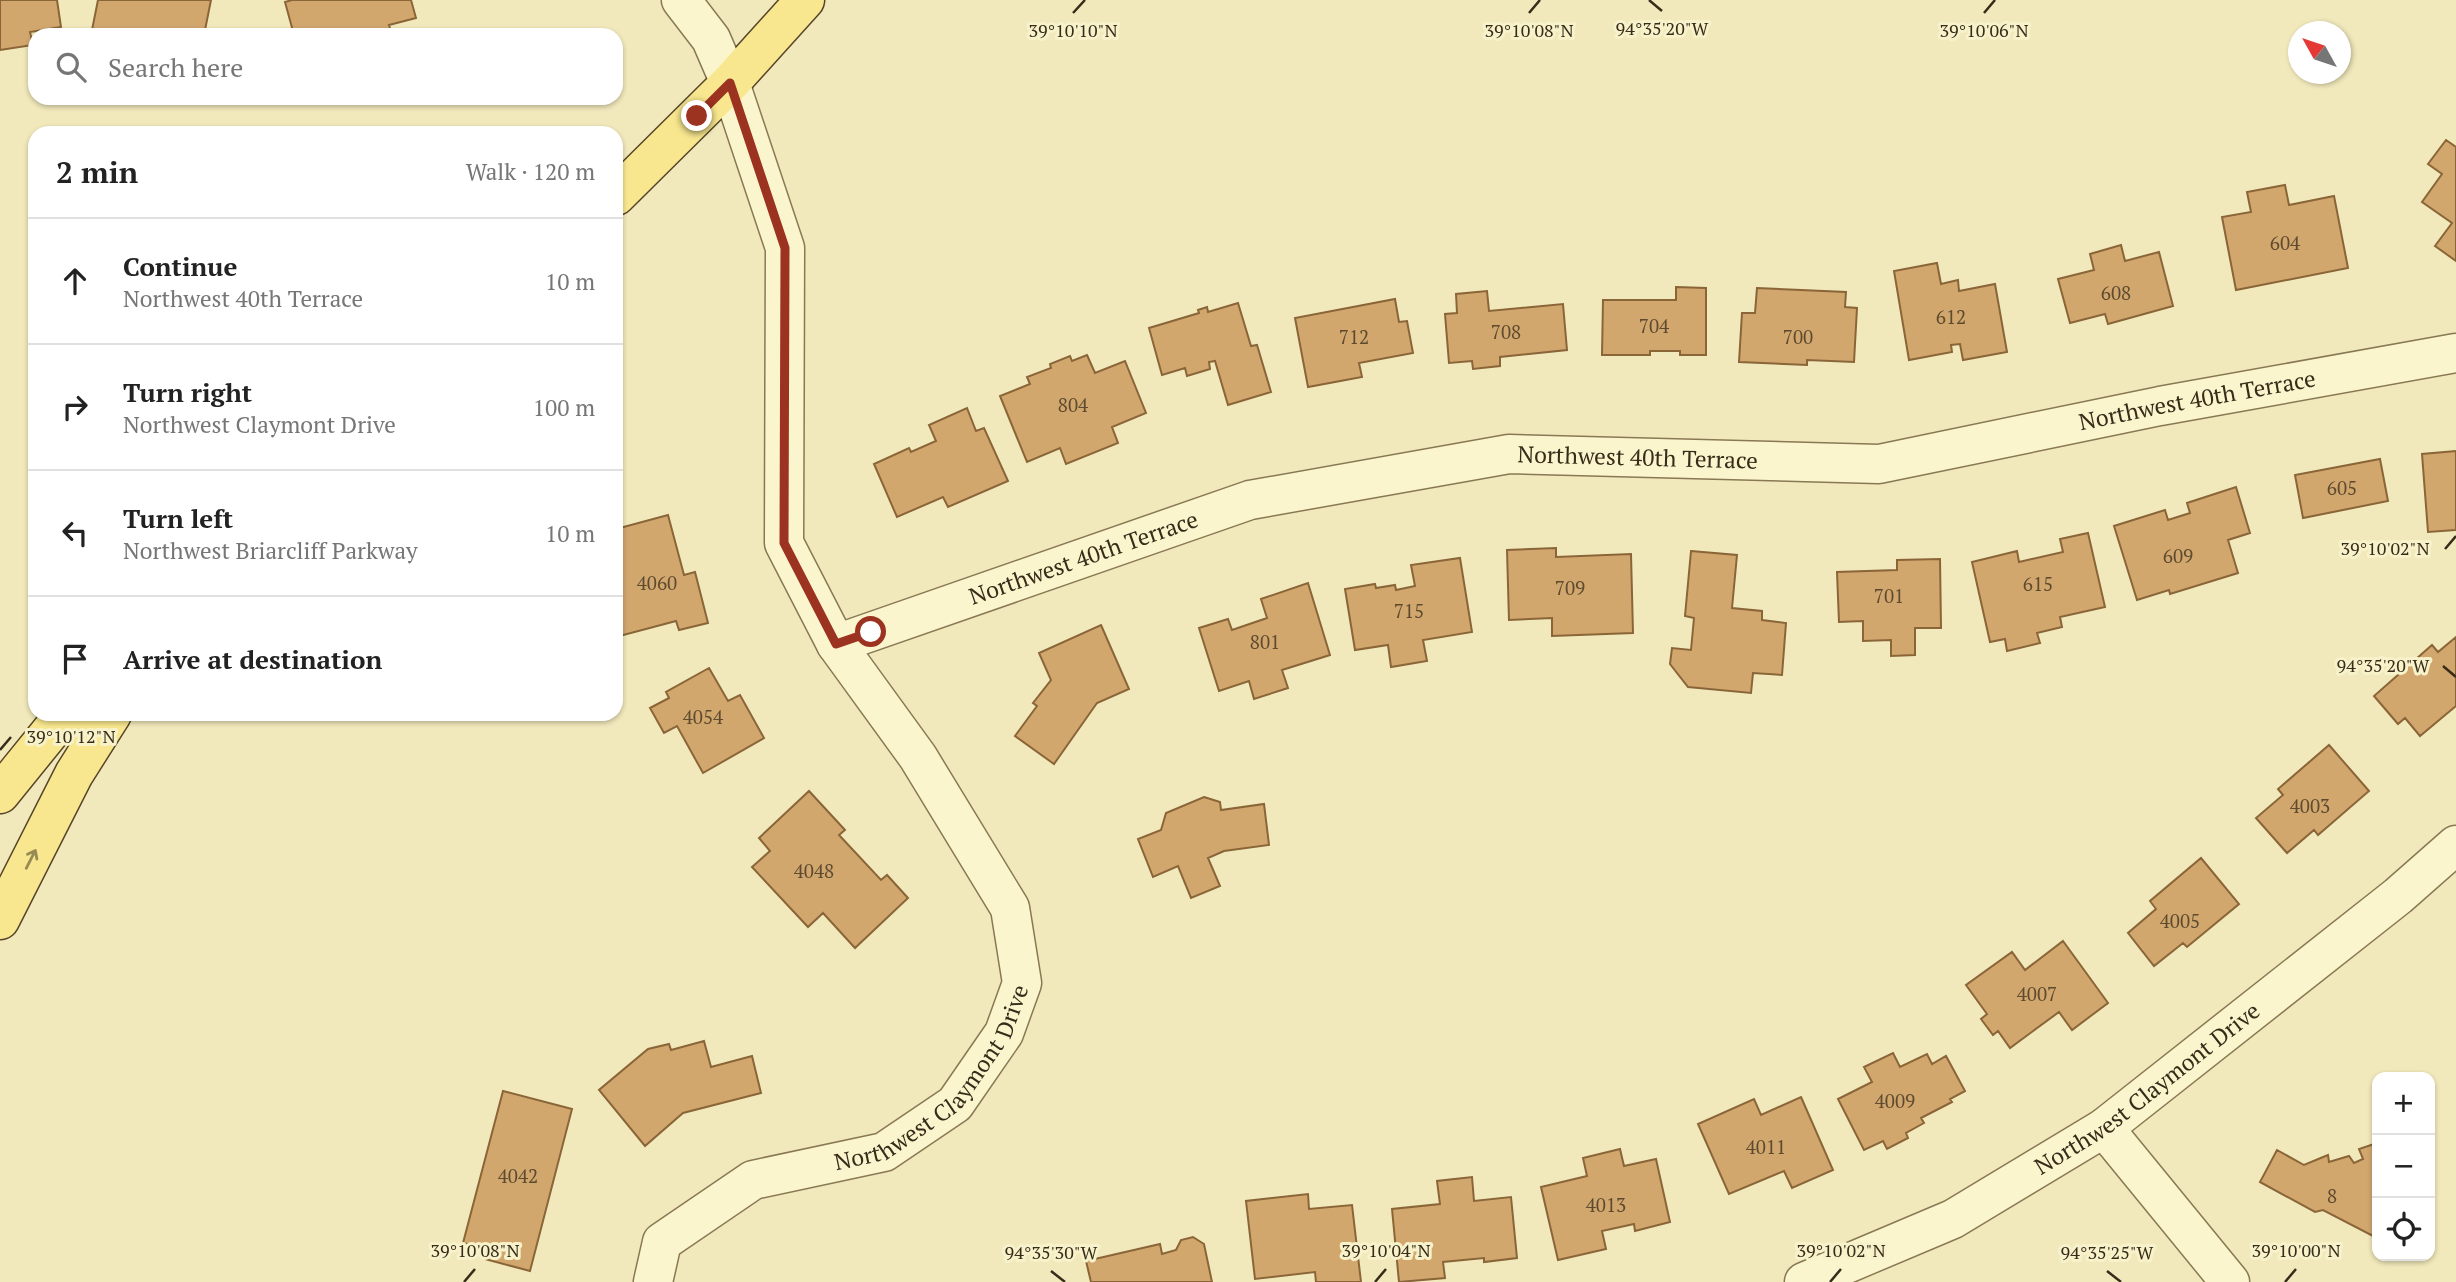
<!DOCTYPE html>
<html lang="en">
<head>
<meta charset="utf-8">
<style>
  body { margin:0; font-family:"PT Serif",serif; background:#f2f2f2; color:#222 }
  .controls { position:absolute; right:21px; bottom:21px; display:grid; overflow:hidden; border-radius:14px; box-shadow:0 2px 5px #0004 }
  .controls button { width:63px; height:63px; display:grid; place-items:center; padding:0; border:0; border-bottom:2px solid #e0e0e0; background:#fff; color:#222; font:35px sans-serif }
  .compass { position:absolute; left:2288px; top:21px; width:63px; height:63px; border-radius:50%; background:#fff; box-shadow:0 2px 5px #0004; rotate:310deg }
  .stop { position:absolute; width:21px; height:21px; margin:-16px; border:5px solid #9c3220; border-radius:50%; background:#fff }
  .stop.end { background:#9c3220; border-color:#fff; box-shadow:0 2px 7px #0008 }
  .list { margin:0; padding:0; list-style:none }
  h2 { display:flex; justify-content:space-between; align-items:center; height:91px; margin:0; padding:0 28px; font-size:30px }
  h2 small { font-size:23px; font-weight:400; color:#767676 }
  .list li { display:grid; grid-template-columns:46px 1fr auto; gap:21px; align-items:center; box-sizing:border-box; height:126px; padding:0 28px; border-top:2px solid #e0e0e0 }
  .list b { display:block; font-size:26px; white-space:nowrap }
  .list p { margin:0; font-size:23px; white-space:nowrap; color:#767676 }
  .list em { font-size:23px; font-style:normal; color:#767676 }
  .icon { flex:none; width:38px; height:38px; fill:none; stroke:currentColor; stroke-width:2; stroke-linecap:round; stroke-linejoin:round }
  .map { position:relative; flex:none; width:2456px; height:1282px; overflow:hidden }
  .search { position:absolute; background:#fff; box-shadow:0 2px 5px #0004; left:28px; top:28px; width:595px; height:77px; display:flex; align-items:center; gap:18px; box-sizing:border-box; padding:0 24px; border-radius:21px; color:#767676; font-size:26px }
  .panel { position:absolute; background:#fff; box-shadow:0 2px 5px #0004; left:28px; top:126px; width:595px; height:595px; border-radius:21px }
  .map>svg:first-child { display:block }
  .building { fill:#d2a76e; stroke:#8a6538; stroke-width:2 }
  .lines { fill:none; stroke-linecap:round; stroke-linejoin:round }
  .minor-casing { stroke:#897854; stroke-width:41 }
  .major-casing { stroke:#564529; stroke-width:41 }
  .minor { stroke:#fbf5ce; stroke-width:38 }
  .major { stroke:#f8e78e; stroke-width:38 }
  .oneway { stroke:#988a54 }
  .route { stroke:#9c3220; stroke-width:9 }
  .ticks { fill:none; stroke:#372c1a; stroke-width:2.5 }
  .labels { text-anchor:middle; stroke-width:6; stroke-linejoin:round; paint-order:stroke }
  .number-label { font-size:19px; fill:#5e4b2f }
  .street-label { font-size:23px; fill:#372c1a; stroke:#f8f2cb }
  .ticks-label { font-size:18px; text-anchor:middle; fill:#372c1a; stroke:#f8f2cb; stroke-width:6; stroke-linejoin:round; paint-order:stroke }
</style>
</head>
<body>
<div class="map">
<svg width="2456" height="1282" viewBox="0 0 2456 1282">
  <rect width="100%" height="100%" fill="#f1e9bb"/>
  <path class="building" d="M0,0H57L61,27L30,32L33,45L0,50Z
    M98,0H211L204,35H91Z
    M292,0H411L416,18L389,25L392,35H294L285,2Z
    M2446,140L2456,147V261L2435,246L2452,223L2422,202L2442,174L2428,164Z
    M2285,185L2289,205L2334,196L2348,268L2236,290L2222,217L2251,212L2247,192Z
    M2121,245L2125,261L2159,252L2173,306L2108,324L2105,314L2070,323L2058,279L2094,270L2090,254Z
    M1937,263L1941,284L1958,280L1959,291L1995,284L2007,352L1963,360L1960,344L1951,345L1952,352L1909,360L1894,271Z
    M1676,287L1706,288V355H1680V351H1650V355H1602L1603,300H1676Z
    M1757,288L1846,292L1845,307L1857,308L1854,362L1807,360V365L1739,362L1742,313H1755Z
    M1487,291L1489,311L1563,304L1567,350L1500,357V366L1473,369L1472,361L1449,363L1445,314L1457,313L1456,294Z
    M1395,299L1399,322L1407,321L1413,353L1359,363L1362,377L1308,387L1295,318Z
    M1238,303L1251,346L1257,345L1271,392L1228,405L1215,361L1209,362L1210,369L1187,376L1185,368L1162,375L1149,328L1199,313L1198,310L1207,307L1208,312Z
    M1087,355L1095,373L1125,361L1146,413L1112,427L1118,443L1066,464L1060,448L1027,462L1000,396L1030,384L1027,377L1051,368L1050,364L1070,356L1072,361Z
    M967,408L976,431L984,428L1008,481L948,507L943,497L897,517L874,464L909,448L911,452L936,441L929,425Z
    M2456,451V530L2428,532L2422,454Z
    M2380,459L2388,501L2303,518L2295,475Z
    M2236,487L2250,533L2228,540L2238,573L2170,594L2169,590L2137,600L2114,526L2165,510L2168,520L2190,513L2187,503Z
    M668,515L684,575L695,572L708,623L679,630L676,621L616,637V603L619,602L616,592V529Z
    M2088,533L2105,607L2060,617L2062,627L2037,633L2040,643L2007,651L2005,639L1990,642L1972,562L2017,551L2019,562L2063,552L2060,539Z
    M1556,548V557L1631,554L1633,633L1552,636V618L1509,620L1507,550Z
    M1691,551L1737,555L1732,608L1762,611V620L1786,623L1782,675L1753,673L1751,693L1688,687L1670,664L1672,648L1691,650L1694,618L1685,616Z
    M1460,558L1472,632L1423,640L1427,661L1391,667L1388,645L1355,650L1345,589L1375,584L1376,588L1395,585L1396,590L1415,586L1411,565Z
    M1940,559L1941,628H1915V655L1891,656V640L1863,641V621L1839,622L1837,572L1897,570V560Z
    M1308,583L1330,655L1282,670L1288,688L1254,699L1249,681L1219,691L1199,628L1228,619L1232,630L1267,618L1261,599Z
    M1101,625L1129,689L1097,703L1054,764L1015,736L1037,706L1033,703L1051,680L1039,653Z
    M2456,637V706L2420,736L2405,718L2398,724L2374,696L2432,645L2438,652Z
    M709,668L728,701L740,695L764,738L703,773L677,726L664,733L650,708L669,698L666,692Z
    M2329,745L2369,791L2318,835L2314,830L2287,853L2256,818L2283,795L2278,789Z
    M809,791L845,830L839,835L881,880L887,875L908,898L855,948L823,913L808,927L752,867L770,851L759,838Z
    M1204,797L1220,802L1221,810L1264,804L1269,845L1224,851L1208,858L1220,886L1191,898L1178,866L1153,877L1138,839L1161,830L1166,813Z
    M2201,858L2239,904L2187,947L2183,943L2154,966L2128,933L2156,909L2150,901Z
    M2063,941L2108,1003L2072,1030L2059,1012L2010,1048L1998,1031L1993,1035L1981,1019L1987,1014L1966,985L2012,952L2025,970Z
    M704,1041L711,1067L752,1056L761,1093L683,1113L645,1146L599,1090L648,1049L669,1044L671,1050Z
    M1893,1053L1900,1067L1927,1054L1932,1064L1946,1056L1965,1091L1950,1099L1952,1102L1921,1118L1924,1123L1906,1133L1908,1138L1887,1149L1883,1141L1864,1150L1838,1099L1872,1082L1864,1067Z
    M503,1091L572,1109L530,1271L485,1259L487,1249L463,1243Z
    M1801,1097L1833,1170L1792,1188L1784,1171L1729,1194L1698,1124L1754,1099L1761,1115Z
    M2377,1143V1238L2323,1210L2315,1212L2260,1182L2277,1150L2304,1165L2328,1155L2329,1162L2349,1156L2354,1163L2363,1159L2359,1149Z
    M1620,1149L1624,1166L1656,1159L1670,1222L1635,1231L1634,1224L1602,1231L1606,1249L1558,1260L1541,1187L1587,1176L1583,1158Z
    M1472,1177L1474,1201L1511,1197L1517,1258L1484,1262V1258L1443,1262L1445,1278L1399,1282L1392,1209L1440,1204L1437,1181Z
    M1308,1194L1309,1209L1352,1205L1361,1282H1316L1315,1272L1255,1279L1246,1201Z
    M1193,1237L1204,1244L1212,1282H1091L1086,1261L1160,1244L1162,1254L1176,1250L1181,1240Z"/>
  <g class="lines">
    <g class="minor-casing">
      <g id="minor">
        <path id="s1" d="M836,644L1250,500L1509,454L1879,464L2160,406L2456,353"/>
        <path d="M2104,1128L2230,1282"/>
        <path id="s2" d="M653,1282L662,1242L753,1180L884,1152L955,1104L1004,1033L1022,983L1010,908L918,757L836,644L784,543L785,248L730,83L711,39L681,0"/>
        <path id="s3" d="M1804,1282L1953,1219L2104,1128L2398,896L2456,845"/>
      </g>
    </g>
    <g class="major-casing">
      <path id="major" d="M616,196L730,83L805,0
        M0,794L60,720L68,714
        M0,920L74,774L112,714"/>
    </g>
    <use href="#minor" class="minor"/>
    <use href="#major" class="major"/>
  </g>
  <defs><path id="oneway-shaft" d="M-6 0H5M1.5-3L5.5 0L1.5 3" fill="none" stroke-width="1.6" stroke-linecap="round" stroke-linejoin="round" transform="scale(1.75)"/></defs>
  <use class="oneway" href="#oneway-shaft" transform="translate(31 859) rotate(-63)"/>
  <g class="lines">
    <path class="route" d="M697,116L730,83L785,248L784,543L836,644L871,632"/>
  </g>
  <path class="ticks" d="M1649,0L1662,11M1073,13L1085,0M1529,13L1540,0M1984,13L1995,0M2445,549L2456,536M2443,666L2456,677M0,750L11,737M1051,1271L1065,1282M2107,1271L2121,1282M464,1282L475,1269M1375,1282L1386,1269M1830,1282L1841,1269M2285,1282L2296,1269"/>
  <g class="labels">
    <g class="number-label">
      <text x="2285" y="250">604</text>
      <text x="2116" y="300">608</text>
      <text x="1951" y="324">612</text>
      <text x="1654" y="333">704</text>
      <text x="1506" y="339">708</text>
      <text x="1354" y="344">712</text>
      <text x="1798" y="344">700</text>
      <text x="1073" y="412">804</text>
      <text x="2342" y="495">605</text>
      <text x="2178" y="563">609</text>
      <text x="657" y="590">4060</text>
      <text x="2038" y="591">615</text>
      <text x="1570" y="595">709</text>
      <text x="1889" y="603">701</text>
      <text x="1409" y="618">715</text>
      <text x="1265" y="649">801</text>
      <text x="703" y="724">4054</text>
      <text x="2310" y="813">4003</text>
      <text x="814" y="878">4048</text>
      <text x="2180" y="928">4005</text>
      <text x="2037" y="1001">4007</text>
      <text x="1895" y="1108">4009</text>
      <text x="1766" y="1154">4011</text>
      <text x="518" y="1183">4042</text>
      <text x="2332" y="1203">8</text>
      <text x="1606" y="1212">4013</text>
    </g>
    <g class="street-label">
      <text dy="8" stroke="none"><textPath href="#s1" startOffset="1396">Northwest 40th Terrace</textPath></text>
      <text dy="8" stroke="none"><textPath href="#s1" startOffset="830">Northwest 40th Terrace</textPath></text>
      <text dy="8" stroke="none"><textPath href="#s1" startOffset="262">Northwest 40th Terrace</textPath></text>
      <text dy="8" stroke="none"><textPath href="#s2" startOffset="371">Northwest Claymont Drive</textPath></text>
      <text dy="8" stroke="none"><textPath href="#s3" startOffset="396">Northwest Claymont Drive</textPath></text>
    </g>
  </g>
  <g class="ticks-label">
    <text x="1662" y="35">94°35'20"W</text>
    <text x="1073" y="37">39°10'10"N</text>
    <text x="1529" y="37">39°10'08"N</text>
    <text x="1984" y="37">39°10'06"N</text>
    <text x="2385" y="555">39°10'02"N</text>
    <text x="2383" y="672">94°35'20"W</text>
    <text x="71" y="743">39°10'12"N</text>
    <text x="475" y="1257">39°10'08"N</text>
    <text x="1386" y="1257">39°10'04"N</text>
    <text x="1841" y="1257">39°10'02"N</text>
    <text x="2296" y="1257">39°10'00"N</text>
    <text x="1051" y="1259">94°35'30"W</text>
    <text x="2107" y="1259">94°35'25"W</text>
  </g>
</svg>
<div class="controls">
<button>+</button>
<button>−</button>
<button><svg class="icon" aria-label="locate" viewBox="0 0 24 24"><circle cx="12" cy="12" r="6"/><path d="M12 2v4M12 18v4M2 12h4M18 12h4"/></svg></button>
</div>
<svg class="compass" viewBox="-18 -18 36 36"><path d="M0-13l5 13h-10z" fill="#e53935"/><path d="M0 13l5-13h-10z" fill="#767676"/></svg>
<div class="stop" style="left:871px;top:632px"></div>
<div class="stop end" style="left:697px;top:116px"></div>
<div class="search"><svg class="icon" aria-label="search" viewBox="0 0 24 24"><circle cx="10" cy="10" r="6"/><path d="M15 15l6 6"/></svg>Search here</div>
<section class="panel">
<h2>2 min<small>Walk · 120 m</small></h2>
<ul class="list">
<li><svg class="icon" aria-label="ahead" viewBox="0 0 24 24"><path d="M12 20V5M6 11l6-6 6 6"/></svg><div><b>Continue</b><p>Northwest 40th Terrace</p></div><em>10 m</em></li>
<li><svg class="icon" aria-label="right" viewBox="0 0 24 24"><path d="M7 20v-9h11M14 6l5 5-5 5"/></svg><div><b>Turn right</b><p>Northwest Claymont Drive</p></div><em>100 m</em></li>
<li><svg class="icon" aria-label="left" viewBox="0 0 24 24"><path d="M17 20v-9H6M10 6l-5 5 5 5"/></svg><div><b>Turn left</b><p>Northwest Briarcliff Parkway</p></div><em>10 m</em></li>
<li><svg class="icon" aria-label="arrive" viewBox="0 0 24 24"><path d="M6 21V4h12l-3 4 3 4H6"/></svg><div><b>Arrive at destination</b></div></li>
</ul>
</section>
</div>
</body>
</html>
